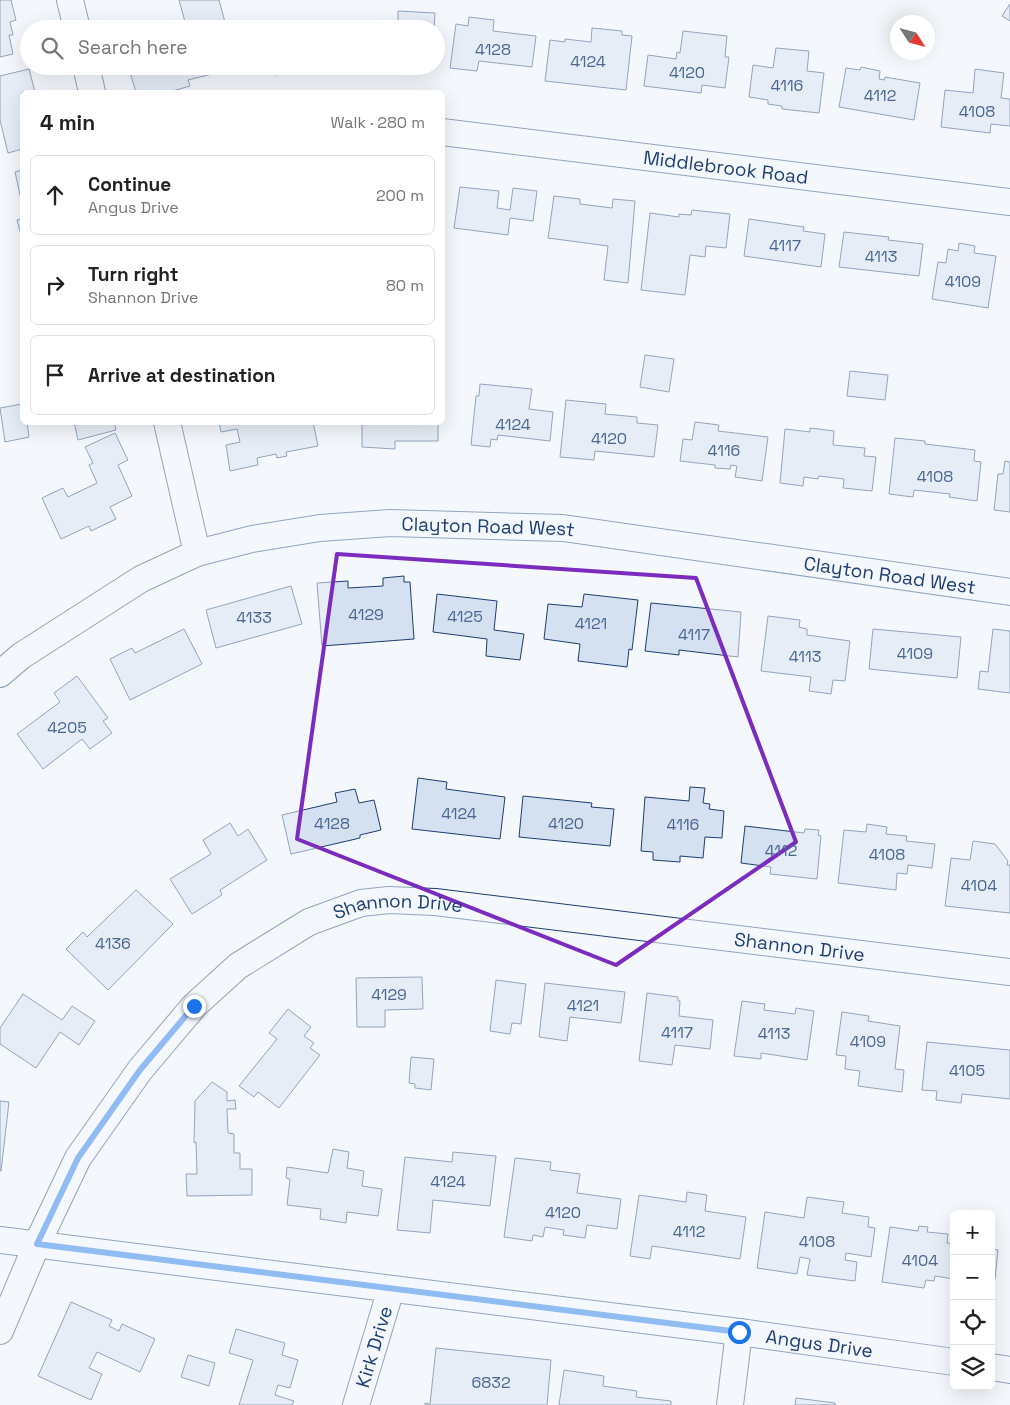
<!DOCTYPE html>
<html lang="en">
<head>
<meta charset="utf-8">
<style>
  body { margin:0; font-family:"Space Grotesk",sans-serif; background:#f2f2f2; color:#222 }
  .controls { position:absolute; right:15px; bottom:15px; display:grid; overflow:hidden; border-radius:8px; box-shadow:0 5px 20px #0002 }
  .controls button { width:45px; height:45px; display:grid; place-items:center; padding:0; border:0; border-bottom:1px solid #e0e0e0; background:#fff; color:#222; font:25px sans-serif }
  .compass { position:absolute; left:890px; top:15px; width:45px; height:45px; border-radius:50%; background:#fff; box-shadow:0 5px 20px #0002; rotate:126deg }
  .stop { position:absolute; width:15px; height:15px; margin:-11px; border:4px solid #1a73e8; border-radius:50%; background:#fff }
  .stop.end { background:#1a73e8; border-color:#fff; box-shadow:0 1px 5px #0008 }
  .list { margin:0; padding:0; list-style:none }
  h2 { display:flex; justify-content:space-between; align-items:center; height:65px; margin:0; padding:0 20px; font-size:21px }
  h2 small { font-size:16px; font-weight:400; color:#767676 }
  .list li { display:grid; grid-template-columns:32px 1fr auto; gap:15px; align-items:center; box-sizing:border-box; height:80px; margin:0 10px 10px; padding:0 10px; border:1px solid #e0e0e0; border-radius:8px }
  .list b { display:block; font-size:19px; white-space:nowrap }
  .list p { margin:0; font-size:16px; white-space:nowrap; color:#767676 }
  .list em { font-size:16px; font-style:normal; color:#767676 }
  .icon { flex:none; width:28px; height:28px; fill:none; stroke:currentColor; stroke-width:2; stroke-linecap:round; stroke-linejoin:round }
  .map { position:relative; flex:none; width:1010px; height:1405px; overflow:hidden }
  .search { position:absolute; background:#fff; box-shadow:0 5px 20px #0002; left:20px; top:20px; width:425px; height:55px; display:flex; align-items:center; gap:12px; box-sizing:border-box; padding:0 18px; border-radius:28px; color:#767676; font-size:19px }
  .panel { position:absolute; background:#fff; box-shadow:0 5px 20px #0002; left:20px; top:90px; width:425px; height:335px; border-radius:8px }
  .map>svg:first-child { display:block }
  .building { fill:#d5e0f0; stroke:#1d3f73 }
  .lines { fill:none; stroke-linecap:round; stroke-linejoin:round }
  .minor-casing { stroke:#1d3f73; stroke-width:28 }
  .minor { stroke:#f4f7fb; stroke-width:26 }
  .route { stroke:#1a73e8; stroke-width:6 }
  .marked { fill:none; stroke:#7b2cbf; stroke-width:4; stroke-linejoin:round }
  .labels { text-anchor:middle; stroke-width:4; stroke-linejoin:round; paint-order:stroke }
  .number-label { font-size:16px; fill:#4b6792 }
  .street-label { font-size:19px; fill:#1d3f73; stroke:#f4f7fb }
</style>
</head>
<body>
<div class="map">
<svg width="1010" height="1405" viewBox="0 0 1010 1405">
  <rect width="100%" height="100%" fill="#f4f7fb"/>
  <path class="building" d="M0,0H11L16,20L10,22L13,35H9L13,54L0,57Z
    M179,0H219L226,26L217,29H187Z
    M1010,4V21L1002,16Z
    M398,11L435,13L434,29H358V24L398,25Z
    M469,17L494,20L493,31L536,36L532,67L479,61L477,71L450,68L456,24L468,26Z
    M305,21L306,29H252Z
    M592,28L622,31V35L632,36L626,90L545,81L550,40L565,42V39L591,42Z
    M683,31L727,36L725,57H729L725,88L702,85L701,93L644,86L648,55L676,59L677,52L680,53Z
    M776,48L809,51L807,71L824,73L819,113L782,109V106L768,104V100L749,97L753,65L773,68Z
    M128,66H210L212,74L188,80L190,86L169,92H136Z
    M247,66H267L247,70Z
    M273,66H305L306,70L274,75Z
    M861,67L880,71L879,79L884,80L885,77L920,83L914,120L839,107L846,68L860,70Z
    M29,69L35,92H22V149L8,153L0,120V76Z
    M975,69L1004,73L1001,98L1010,99V126L991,124L990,133L941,127L945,90L973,93Z
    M22,170V204L15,172Z
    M460,187L499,191L497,208L510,210L513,188L537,191L533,221L510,218L508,235L454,228Z
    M554,196L580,199V204L612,208L613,199L635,201L628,283L604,280L608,246L548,238Z
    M692,210L730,214L726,248L706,246L705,257L690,255L685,295L641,290L650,213L679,217V214L691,215Z
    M22,219V239L17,220Z
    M749,219L804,227L803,231L825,234L821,267L744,256Z
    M844,232L889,237L888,240L923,244L919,276L839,267Z
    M959,243L975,246L974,253L996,256L988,308L932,299L938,262L946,263L948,249L958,251Z
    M645,355L674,359L669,392L640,387Z
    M850,371L888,375L885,400L847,396Z
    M480,384L532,389L529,409L553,412L550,441L498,435L497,440L491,439L490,447L471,445L476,396H479Z
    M566,400L606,404L605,414L637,417V423L658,425L654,457L595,451L594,460L560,457Z
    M22,404V422H27L29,437L5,442L0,408Z
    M74,422H114L116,430L78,440Z
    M219,422H313L318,446L286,452L287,456L277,458L276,454L257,458L258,465L230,471L226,445L240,442L237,429L221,432Z
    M362,422H438V441H395V449L362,447Z
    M695,422L719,425L718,431L768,437L762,481L735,477L737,466L731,465L730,469L715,468V465L680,461L683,439L692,440Z
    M810,428L834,431L833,445L865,448L864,456L876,457L872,491L843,488L844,479L819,476L818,479L804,477L803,486L780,483L785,429L810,432Z
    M115,433L128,460L118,465L132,496L110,507L116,519L91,531L89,526L61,539L42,498L63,488L68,497L97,483L89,465L93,463L85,447Z
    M895,438L925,441V444L975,450L974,461L981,462L977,501L949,497L950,494L914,490L913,497L889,494Z
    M1005,461L1010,462V512L994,510L998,474H1003Z
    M404,576V582H410L414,639L322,646L317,583L348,581V588L383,586V578Z
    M291,586L302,624L216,648L206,610Z
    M437,594L497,601L494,630L524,634L520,660L486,656L487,639L433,632Z
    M584,594L638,600L632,650L629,649L627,667L578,661L580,644L544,639L548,604L582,607Z
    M651,603L741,612L738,657L679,650V655L645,651Z
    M768,616L800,620L799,627L807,629V635L850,641L845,681L833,680L831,694L809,691L811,677L761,671Z
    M184,629L202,664L130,700L110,659L132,648L135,653Z
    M873,629L961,637L957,678L869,669Z
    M993,629L1010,631V693L978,689L980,671L988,672Z
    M77,676L108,718L103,721L112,733L90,749L82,739L43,769L17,734L60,702L54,693Z
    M418,778L447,782L446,789L505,797L500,839L412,829Z
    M690,787L705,788L703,803L710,804L709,809L724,811L722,838L705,837L703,858L680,856V862L653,860V852L641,851L645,797L689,801Z
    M355,789L359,803L374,800L381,830L360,835V838L291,854L282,815L337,802L335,793Z
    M523,796L592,803L591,807L614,809L610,846L519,837Z
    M230,823L238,836L248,829L267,860L220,890L222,895L192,914L170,879L211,854L203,840Z
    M867,824L887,827L886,834L907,836L906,841L935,844L932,868L908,865L907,874L897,873L896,890L838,883L844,830L866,832Z
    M745,826L804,833L805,829L819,830L818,835L821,836L817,879L770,874L771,867L741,863Z
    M973,841L995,844L1008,861L1007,865H1010V913L945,906L951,858L970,860Z
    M136,890L173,924L108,990L66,949L83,932L87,937Z
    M422,977L423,1009L385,1010V1027H357L356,978Z
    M496,980L526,984L521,1024L512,1023L510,1034L490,1031Z
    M545,983L625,992L621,1023L570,1017L567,1041L539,1037Z
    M647,993L678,997V1001H680L679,1016L713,1020L710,1049L675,1045L672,1065L639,1061Z
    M23,994L62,1020L72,1006L95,1021L79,1045L60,1032L36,1068L0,1044V1028Z
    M742,1001L765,1004L764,1010L795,1014L796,1008L814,1011L807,1060L761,1053V1059L734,1056Z
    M288,1009L311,1027L304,1036L314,1043L310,1048L320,1055L279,1108L258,1092L254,1097L239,1086L277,1039L269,1033Z
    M842,1012L869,1016L868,1021L900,1026L895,1069L904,1070L902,1092L858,1086L860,1071L845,1069L846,1056L836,1055Z
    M927,1042L1010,1050V1099L962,1094L961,1103L936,1100L937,1091L922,1090Z
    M411,1057L434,1059L431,1090L415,1088V1084L409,1083Z
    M212,1082L227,1092V1101L235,1100L236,1109H227L228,1133L234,1134V1153H240V1169H252V1195L187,1196L186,1174H197L196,1142L194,1143L195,1101Z
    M0,1101L9,1102L1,1171H0Z
    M333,1149L349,1152L347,1168L364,1171L362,1186L382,1189L378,1216L347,1212L346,1223L320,1219L321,1209L287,1205L290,1179L286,1178L287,1167L328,1173Z
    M453,1152L496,1156L490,1206L433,1200L430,1233L397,1230L405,1157L452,1162Z
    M515,1158L551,1162L550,1170L580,1174L577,1193L621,1199L617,1229L587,1225L585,1238L563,1235L564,1230L545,1227L543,1237L533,1235L532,1241L504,1237Z
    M687,1192L707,1195L705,1211L746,1217L740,1259L652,1246L650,1259L630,1256L639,1195L686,1202Z
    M807,1197L844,1202L842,1213L869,1217L868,1227L875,1228L871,1257L846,1253L845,1260L857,1262L855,1281L807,1275L810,1259L800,1257L797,1274L757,1268L765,1212L804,1218Z
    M919,1226L928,1227L927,1232L948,1234L947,1243L954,1244V1279L935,1276L934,1281L926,1280L924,1288L882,1282L890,1227L918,1231Z
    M991,1249L998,1250L995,1279L991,1278Z
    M71,1302L112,1320L109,1326L119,1331L122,1324L155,1339L140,1372L97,1352L89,1368L102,1374L91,1400L38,1376Z
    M236,1329L285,1343L282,1355L298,1360L290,1388L278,1385L275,1395L294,1401L292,1405H239L253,1360L229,1353Z
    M436,1348L551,1360L547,1405H425V1403L430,1404Z
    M188,1355L215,1363L209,1386L181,1377Z
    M564,1370L604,1376L603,1386L637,1391L636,1397L671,1401V1405H559Z
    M796,1398L835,1403V1405H795Z"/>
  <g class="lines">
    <g class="minor-casing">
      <g id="minor">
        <path d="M70,0L77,29"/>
        <path d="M86,66L92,92"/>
        <path id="s1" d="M442,132L1010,202"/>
        <path d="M167,422L197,553"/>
        <path id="s2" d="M0,674L21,656L141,579L197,553L252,539L320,528L390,523L563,528L1010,592"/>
        <path id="s3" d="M0,1240L739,1332L954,1362"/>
        <path id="s4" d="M0,1331L37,1244L78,1158L140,1070L194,1006L238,966L309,922L361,903L389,900L435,902L1010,972"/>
        <path d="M991,1367L1010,1370"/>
        <path id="s5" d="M356,1405L391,1289"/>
        <path d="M730,1405L739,1332"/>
      </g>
    </g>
    <use href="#minor" class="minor"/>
  </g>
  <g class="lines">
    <path class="route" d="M194,1006L140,1070L78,1158L37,1244L739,1332"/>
  </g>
  <path d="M0 0H1010V1405H0ZM337,554L696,578L796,842L616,965L297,839Z" fill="#f4f7fb" fill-opacity=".55" fill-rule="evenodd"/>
  <path class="marked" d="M337,554L696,578L796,842L616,965L297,839Z"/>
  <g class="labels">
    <g class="number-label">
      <text x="493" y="55">4128</text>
      <text x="588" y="67">4124</text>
      <text x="687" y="78">4120</text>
      <text x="787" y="91">4116</text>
      <text x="880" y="101">4112</text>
      <text x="977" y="117">4108</text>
      <text x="785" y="251">4117</text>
      <text x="881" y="262">4113</text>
      <text x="963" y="287">4109</text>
      <text x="513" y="430">4124</text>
      <text x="609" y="444">4120</text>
      <text x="724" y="456">4116</text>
      <text x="935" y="482">4108</text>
      <text x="366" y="620">4129</text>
      <text x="465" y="622">4125</text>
      <text x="254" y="623">4133</text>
      <text x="591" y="629">4121</text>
      <text x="694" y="640">4117</text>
      <text x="915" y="659">4109</text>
      <text x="805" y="662">4113</text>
      <text x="67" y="733">4205</text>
      <text x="459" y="819">4124</text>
      <text x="332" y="829">4128</text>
      <text x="566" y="829">4120</text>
      <text x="683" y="830">4116</text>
      <text x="781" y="856">4112</text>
      <text x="887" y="860">4108</text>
      <text x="979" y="891">4104</text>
      <text x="113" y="949">4136</text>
      <text x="389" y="1000">4129</text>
      <text x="583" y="1011">4121</text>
      <text x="677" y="1038">4117</text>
      <text x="774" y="1039">4113</text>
      <text x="868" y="1047">4109</text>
      <text x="967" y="1076">4105</text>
      <text x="448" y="1187">4124</text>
      <text x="563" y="1218">4120</text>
      <text x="689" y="1237">4112</text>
      <text x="817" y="1247">4108</text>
      <text x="920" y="1266">4104</text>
      <text x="491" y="1388">6832</text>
    </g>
    <g class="street-label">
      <text dy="7" stroke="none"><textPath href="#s1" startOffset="286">Middlebrook Road</textPath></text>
      <text dy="7" stroke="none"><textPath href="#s2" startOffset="526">Clayton Road West</textPath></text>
      <text dy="7" stroke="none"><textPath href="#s2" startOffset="931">Clayton Road West</textPath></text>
      <text dy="7" stroke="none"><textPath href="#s4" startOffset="616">Shannon Drive</textPath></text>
      <text dy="7" stroke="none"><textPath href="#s4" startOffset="1021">Shannon Drive</textPath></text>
      <text dy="7" stroke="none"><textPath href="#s3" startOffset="826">Angus Drive</textPath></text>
      <text dy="7" stroke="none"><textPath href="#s5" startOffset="61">Kirk Drive</textPath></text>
    </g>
  </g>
</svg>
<div class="controls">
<button>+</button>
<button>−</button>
<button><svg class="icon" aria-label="locate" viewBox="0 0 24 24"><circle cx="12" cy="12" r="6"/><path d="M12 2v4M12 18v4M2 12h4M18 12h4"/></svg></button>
<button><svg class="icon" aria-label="layers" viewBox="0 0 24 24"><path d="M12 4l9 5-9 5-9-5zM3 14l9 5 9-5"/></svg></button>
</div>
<svg class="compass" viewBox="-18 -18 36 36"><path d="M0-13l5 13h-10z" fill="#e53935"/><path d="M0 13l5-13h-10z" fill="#767676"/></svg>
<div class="stop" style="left:739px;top:1332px"></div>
<div class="stop end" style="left:194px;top:1006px"></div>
<div class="search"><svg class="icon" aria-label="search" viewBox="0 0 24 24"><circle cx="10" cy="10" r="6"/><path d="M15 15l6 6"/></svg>Search here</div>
<section class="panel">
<h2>4 min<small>Walk · 280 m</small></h2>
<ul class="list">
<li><svg class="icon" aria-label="ahead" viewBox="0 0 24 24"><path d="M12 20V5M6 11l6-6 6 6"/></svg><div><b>Continue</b><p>Angus Drive</p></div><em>200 m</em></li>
<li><svg class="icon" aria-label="right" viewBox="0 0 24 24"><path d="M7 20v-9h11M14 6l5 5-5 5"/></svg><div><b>Turn right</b><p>Shannon Drive</p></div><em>80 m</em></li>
<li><svg class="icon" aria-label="arrive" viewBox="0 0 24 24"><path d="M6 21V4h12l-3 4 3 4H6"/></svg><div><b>Arrive at destination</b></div></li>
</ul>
</section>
</div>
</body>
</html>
